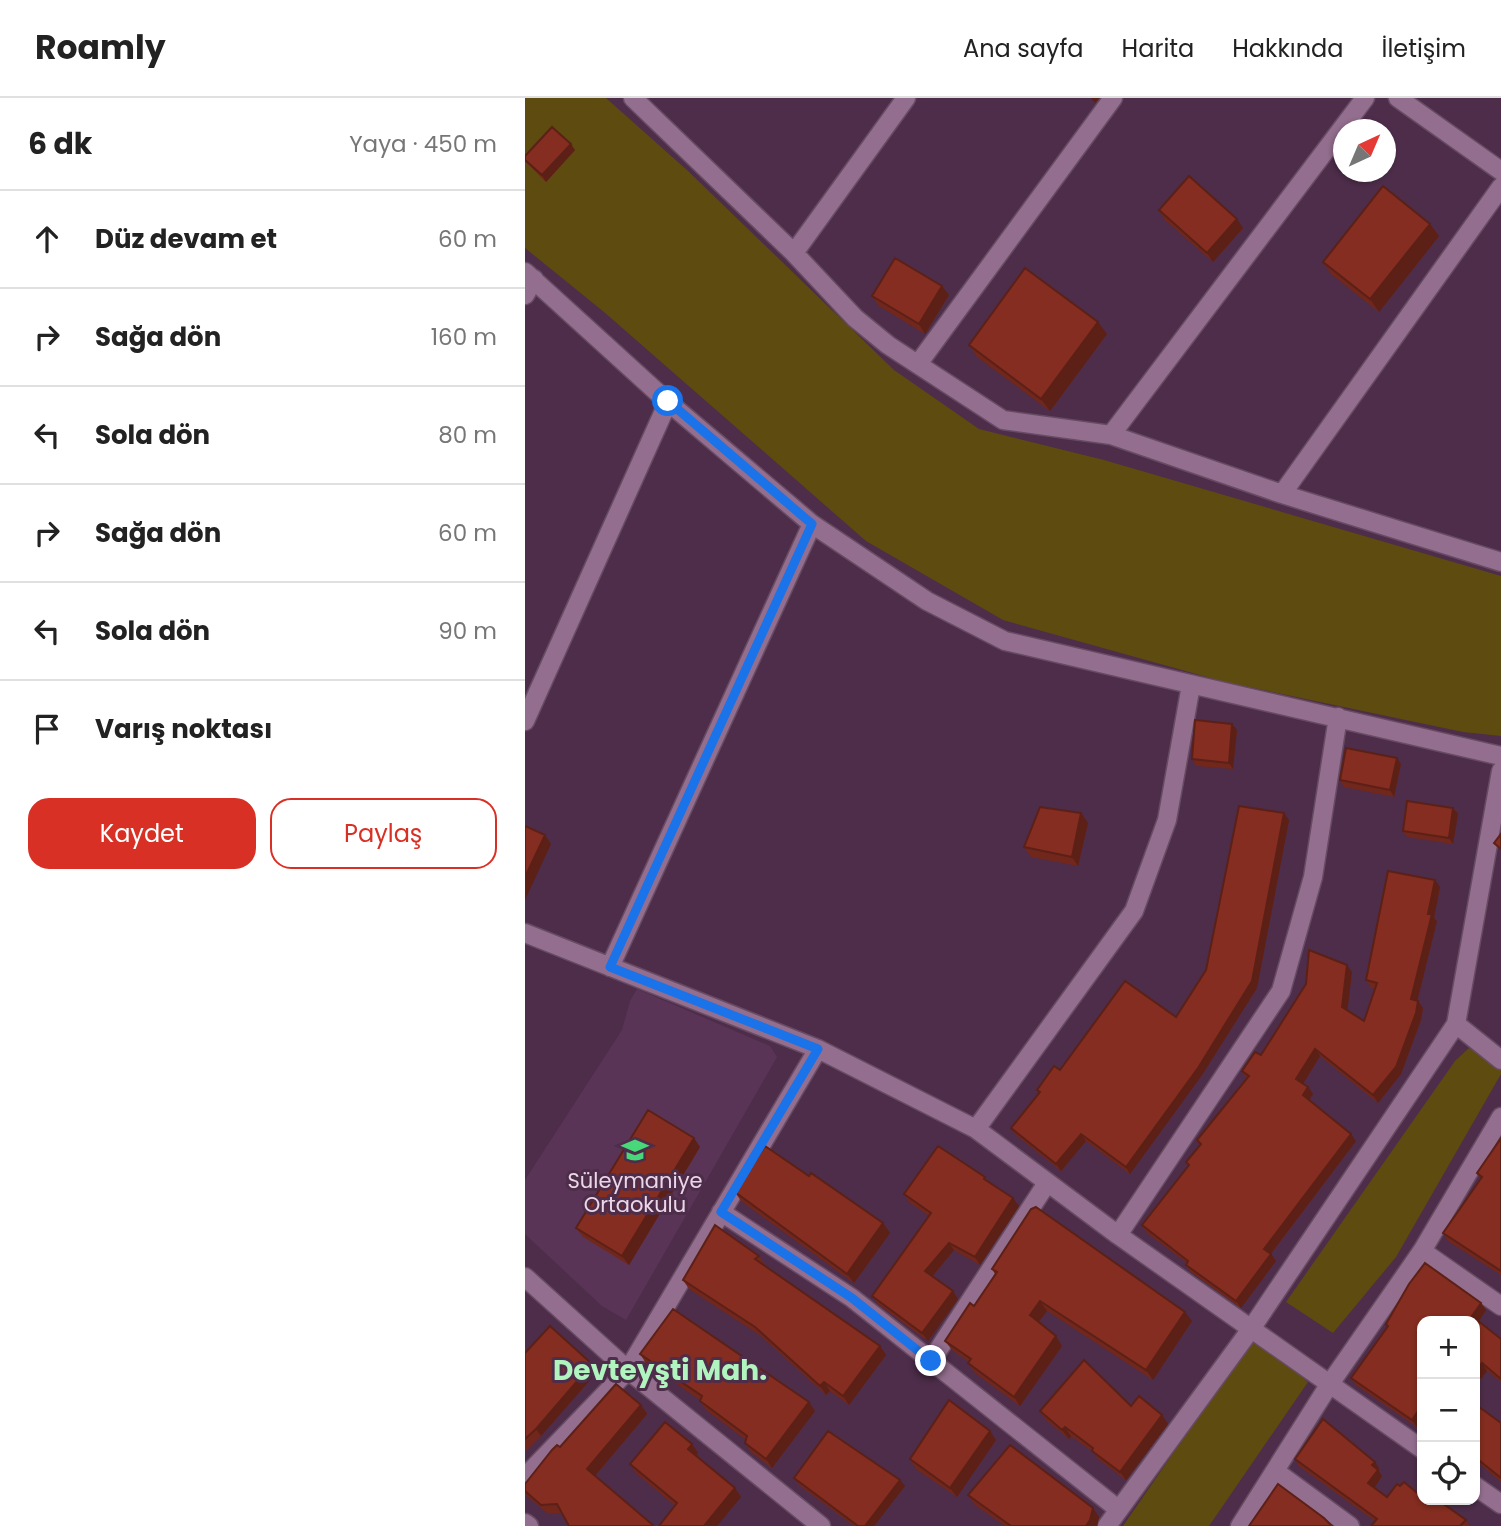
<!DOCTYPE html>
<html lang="tr">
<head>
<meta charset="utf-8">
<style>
  body { margin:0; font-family:Poppins,sans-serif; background:#f2f2f2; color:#222 }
  .controls { position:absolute; right:21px; bottom:21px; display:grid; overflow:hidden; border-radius:14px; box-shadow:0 2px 5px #0004 }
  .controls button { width:63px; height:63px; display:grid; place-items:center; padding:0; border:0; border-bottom:2px solid #e0e0e0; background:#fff; color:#222; font:35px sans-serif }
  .compass { position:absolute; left:808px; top:21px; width:63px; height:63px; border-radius:50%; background:#fff; box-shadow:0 2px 5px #0004; rotate:44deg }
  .stop { position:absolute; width:21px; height:21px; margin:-16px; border:5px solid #1a73e8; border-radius:50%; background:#fff }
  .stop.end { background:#1a73e8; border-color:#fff; box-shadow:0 2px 7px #0008 }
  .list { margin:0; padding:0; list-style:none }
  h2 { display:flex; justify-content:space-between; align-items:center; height:91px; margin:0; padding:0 28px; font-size:30px }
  h2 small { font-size:23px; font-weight:400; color:#767676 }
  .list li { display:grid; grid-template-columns:46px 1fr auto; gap:21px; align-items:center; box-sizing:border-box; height:98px; padding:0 28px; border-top:2px solid #e0e0e0 }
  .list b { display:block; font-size:26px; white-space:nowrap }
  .list em { font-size:23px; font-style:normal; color:#767676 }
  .actions { display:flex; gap:14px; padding:21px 28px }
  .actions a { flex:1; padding:16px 0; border:2px solid #d93025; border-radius:21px; text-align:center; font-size:24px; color:#d93025 }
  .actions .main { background:#d93025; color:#fff }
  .icon { flex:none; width:38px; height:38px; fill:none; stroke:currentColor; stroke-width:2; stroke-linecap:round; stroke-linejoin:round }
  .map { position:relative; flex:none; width:976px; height:1428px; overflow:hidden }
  header { display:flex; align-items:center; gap:42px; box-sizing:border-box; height:98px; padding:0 35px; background:#fff; border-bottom:2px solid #e0e0e0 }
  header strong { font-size:33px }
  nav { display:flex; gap:38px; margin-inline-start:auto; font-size:24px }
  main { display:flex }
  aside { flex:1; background:#fff }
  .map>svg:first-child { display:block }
  .built { fill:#5a3456 }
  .green { fill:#5e4b0f }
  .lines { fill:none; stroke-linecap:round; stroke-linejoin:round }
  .minor-casing { stroke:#664b63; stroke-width:21 }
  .minor { stroke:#936e8e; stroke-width:18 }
  .wall { fill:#72271c }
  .shaded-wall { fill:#5c2016 }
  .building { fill:#842d20; stroke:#5c2016; stroke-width:2 }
  .route { stroke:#1a73e8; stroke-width:9 }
  .labels { text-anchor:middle; stroke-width:6; stroke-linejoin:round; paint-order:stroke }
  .poi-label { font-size:21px; fill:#ecd7e9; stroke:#4d2d4a }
  .district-label { font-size:28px; font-weight:bold; fill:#b0f4bf; stroke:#4d2d4a }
</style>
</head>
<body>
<header>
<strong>Roamly</strong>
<nav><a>Ana sayfa</a><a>Harita</a><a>Hakkında</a><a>İletişim</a></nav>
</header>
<main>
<aside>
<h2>6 dk<small>Yaya · 450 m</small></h2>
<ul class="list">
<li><svg class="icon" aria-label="ahead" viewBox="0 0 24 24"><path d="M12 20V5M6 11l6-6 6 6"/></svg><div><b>Düz devam et</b></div><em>60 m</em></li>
<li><svg class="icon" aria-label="right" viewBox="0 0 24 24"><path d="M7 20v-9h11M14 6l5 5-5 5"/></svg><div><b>Sağa dön</b></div><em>160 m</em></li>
<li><svg class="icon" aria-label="left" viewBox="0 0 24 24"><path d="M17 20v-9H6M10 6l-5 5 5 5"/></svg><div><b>Sola dön</b></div><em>80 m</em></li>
<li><svg class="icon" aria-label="right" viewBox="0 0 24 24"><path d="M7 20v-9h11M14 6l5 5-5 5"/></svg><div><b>Sağa dön</b></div><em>60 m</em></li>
<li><svg class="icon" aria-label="left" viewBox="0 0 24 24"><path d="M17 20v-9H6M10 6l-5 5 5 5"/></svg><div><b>Sola dön</b></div><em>90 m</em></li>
<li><svg class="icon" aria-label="arrive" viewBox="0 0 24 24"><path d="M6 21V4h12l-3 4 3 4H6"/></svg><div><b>Varış noktası</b></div></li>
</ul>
<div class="actions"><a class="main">Kaydet</a><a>Paylaş</a></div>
</aside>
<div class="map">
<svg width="976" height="1428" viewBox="0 0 976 1428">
  <rect width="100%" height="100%" fill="#4d2d4a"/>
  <path class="built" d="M112,891L245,948L252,959L101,1222L77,1208L0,1136V1082L97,932L105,903Z"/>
  <path class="green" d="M0,0H81L163,73L369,272L454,331L579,362L976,478V638L938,634L700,584L478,522L341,443L79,214L0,150Z
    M944,950L976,968V976L871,1159L808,1235L761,1204L930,963Z
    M730,1242L743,1249L783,1284L684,1428H598L722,1248Z"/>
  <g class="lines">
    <g class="minor-casing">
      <path id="minor" d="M108,0L269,155L330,220L363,247L478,322L586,337L757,396L976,464
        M873,0L976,73
        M269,155L381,0
        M0,174L143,304L287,426L402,503L480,543L976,658
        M0,197L9,181
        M393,266L588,0
        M586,337L840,0
        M757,396L976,89
        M0,623L143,304
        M0,835L293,951L451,1031L593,1137L897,1351
        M85,869L287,426
        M931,926L976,962
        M451,1031L609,813L642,722L666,587
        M196,1114L327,1200L593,1411
        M593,1137L756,893L788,779L813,619
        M897,1153L976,1208
        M0,1179L103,1272L296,1428
        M406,1263L522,1085
        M750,1373L825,1428
        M0,1379L103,1272L293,951
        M950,1388L976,1406
        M0,1425L4,1428
        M582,1428L726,1231L931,926L976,673
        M715,1428L804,1287L897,1153L976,1019"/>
    </g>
    <use href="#minor" class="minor"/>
  </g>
  <path class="wall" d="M50,52L21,84L0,63V58Z
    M634,112L718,130L688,164L640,122Z
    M905,126L914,138L854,214L806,176L798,164Z
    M417,188L424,197L400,236L354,208L347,198Z
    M582,236L525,313L452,259L444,247Z
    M712,632L708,671L671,668L667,661Z
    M876,666L869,699L819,689L815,682Z
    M928,710L933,716L928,746L882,739L878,733Z
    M556,715L563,725L553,768L506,759L499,749Z
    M764,722L732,890L677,977L605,1076L561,1043L536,1073L491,1037L486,1030L514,996L512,992L535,972L651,919L681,872Z
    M915,789L909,820L912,823L892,903L898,910L896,922L876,976L853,1005L795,958L778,986L783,989L788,996L784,1002L831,1043L746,1156L751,1163L716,1210L666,1174L661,1167L662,1165L622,1135L617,1127L663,1068L661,1064L675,1047L672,1042L722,981L717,973L736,957L827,874L822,912L839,923L851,891L846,890L841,882Z
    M976,1040V1177L923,1143L918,1135L956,1081L952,1075Z
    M175,1049L104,1167L58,1139L51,1130Z
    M460,1079L465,1085L494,1108L455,1167L429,1152L407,1179L428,1193L433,1201L403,1243L353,1206L347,1198L404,1118L384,1104L379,1096Z
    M210,1094L358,1125L365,1135L329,1185L216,1103Z
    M234,1158L240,1167L239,1168L355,1248L361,1257L324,1307L305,1293L301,1297L236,1238L164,1191L158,1182Z
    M467,1171L667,1223L628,1282L522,1213L514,1224L537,1248L495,1308L450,1275L443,1265L444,1264L427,1252L420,1243L449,1208L470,1176Z
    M961,1212L954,1223L976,1241V1284L962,1273L956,1281L950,1276V1223L892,1329L831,1287L826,1280L862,1229L861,1226Z
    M0,1255L72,1274L16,1338L0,1354Z
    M115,1256L290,1313L247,1370L226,1354L220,1345L221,1342L181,1312L175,1303V1302L121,1265Z
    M950,1306L976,1325V1384L950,1362Z
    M116,1307L122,1316L70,1378L37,1415H22L3,1399L0,1396V1386L35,1349Z
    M606,1308L637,1317L643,1326L601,1382L573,1361L568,1354L546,1338L544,1341L521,1322L515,1313Z
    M471,1342L432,1399L391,1371L385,1361Z
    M167,1346L173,1355L171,1358L210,1390L216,1399L150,1408L111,1375L105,1366Z
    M770,1361L854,1370L853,1372L857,1378L849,1390L862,1399L904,1405L941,1422L945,1428H846L850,1423L774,1368Z
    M269,1380L380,1388L349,1428H329L274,1387Z
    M443,1397L568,1410L574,1419L572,1428H480L450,1407Z"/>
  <path class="shaded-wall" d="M566,0H574L570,5Z
    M46,46L50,52L21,84L17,77Z
    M712,121L718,130L688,164L682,155Z
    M905,126L914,138L854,214L845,201Z
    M417,188L424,197L400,236L394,226Z
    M573,224L582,236L525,313L516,301Z
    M707,626L712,632L708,671L704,665Z
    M872,660L876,666L869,699L865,692Z
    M928,710L933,716L928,746L924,740Z
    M556,715L563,725L553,768L547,759Z
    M759,715L764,722L732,890L677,977L605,1076L601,1069Z
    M20,737L26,746L0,802V779Z
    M910,782L915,789L909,820L912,823L891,908L886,901Z
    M822,867L827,874L822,916L817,909Z
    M893,903L898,910L896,922L876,976L853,1005L848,997Z
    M790,951L795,958L776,989L771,981Z
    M783,989L788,996L783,1004L778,997Z
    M556,1036L561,1043L536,1073L531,1066Z
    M826,1036L831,1043L744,1158L739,1151Z
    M169,1040L175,1049L104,1167L97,1158Z
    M488,1100L494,1108L455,1167L450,1159Z
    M358,1125L365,1135L329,1185L322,1176Z
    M424,1145L429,1152L405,1181L400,1173Z
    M746,1156L751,1163L716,1210L711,1203Z
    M428,1193L433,1201L403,1243L397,1235Z
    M515,1203L522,1213L512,1226L505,1217Z
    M956,1205L961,1212L952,1226L947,1218Z
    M660,1214L667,1223L628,1282L621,1272Z
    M531,1238L537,1248L495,1308L489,1299Z
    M355,1248L361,1257L324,1307L318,1298Z
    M957,1265L962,1273L956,1281L951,1273Z
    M67,1266L72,1274L16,1338L11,1331Z
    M299,1284L305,1293L301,1297L295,1288Z
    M284,1304L290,1313L247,1370L241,1361Z
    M116,1307L122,1316L68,1380L62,1371Z
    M897,1307V1322L892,1329L887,1322Z
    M637,1317L643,1326L601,1382L595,1374Z
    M540,1329L546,1338L544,1341L537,1332Z
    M465,1333L471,1342L432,1399L425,1390Z
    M167,1346L173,1355L169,1360L163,1351Z
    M850,1364L854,1370L851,1374L847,1367Z
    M853,1372L857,1378L848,1392L843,1385Z
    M375,1382L380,1388L349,1428H340Z
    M210,1390L216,1399L192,1428H179Z
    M568,1410L574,1419L572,1428H561Z"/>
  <path class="building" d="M27,29L46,46L17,77L0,62V58Z
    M664,78L712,121L682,155L634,112Z
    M858,88L905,126L845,201L798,164Z
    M370,160L417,188L394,226L347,198Z
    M500,170L573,224L516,301L444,247Z
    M670,622L707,626L704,665L667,661Z
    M821,650L872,660L865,692L815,682Z
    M882,703L928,710L924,740L878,733Z
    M714,708L759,715L727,883L673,970L601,1069L556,1036L531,1066L486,1030L515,994L512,992L529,968L535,972L600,883L651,919L681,872Z
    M515,709L556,715L547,759L499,749Z
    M0,728L20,737L0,779Z
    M976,736V751L969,745Z
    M863,773L910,782L903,816H907L886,901L893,903L891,915L871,969L848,997L790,951L771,981L783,989L778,997L826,1036L739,1151L746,1156L711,1203L661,1167L663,1163L617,1127L664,1067L661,1064L676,1046L672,1042L724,978L717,973L730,954L736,957L781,886L784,852L822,867L817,909L839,923L852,885L841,882Z
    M123,1012L169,1040L97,1158L51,1130Z
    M976,1040V1173L918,1135L957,1079L952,1075Z
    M240,1048L284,1078L286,1075L358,1125L322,1176L210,1094Z
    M413,1048L460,1079L459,1081L488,1100L450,1159L424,1145L400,1173L428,1193L397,1235L347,1198L406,1115L379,1096Z
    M511,1109L660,1214L621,1272L515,1203L505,1217L531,1238L489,1299L443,1265L446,1261L420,1243L445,1205L449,1208L472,1174L467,1171L506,1111Z
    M190,1127L234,1158L230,1161L355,1248L318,1298L299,1284L295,1288L230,1229L158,1182Z
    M900,1165L956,1205L947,1218L976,1241V1281L957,1265L951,1273L950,1272V1223H897V1307L887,1322L826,1280L863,1228L861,1226L884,1186Z
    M148,1211L284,1304L241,1361L220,1345L222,1338L175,1303L177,1298L115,1256Z
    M25,1228L67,1266L11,1331L0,1341V1255Z
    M559,1262L606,1308L614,1298L637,1317L595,1374L567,1353L568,1350L540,1329L537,1332L515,1313Z
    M91,1286L116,1307L62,1371L129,1428H44L32,1406L16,1407L0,1393V1386L27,1352L32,1347L35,1349Z
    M424,1302L465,1333L425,1390L385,1361Z
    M950,1306L976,1325V1380L950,1359Z
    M798,1321L850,1364L847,1367L853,1372L843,1385L862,1399L872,1386L875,1388L879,1384L897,1399V1402H900L904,1405L906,1402H913L941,1422L935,1428H846L852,1421L770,1361Z
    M140,1324L167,1346L163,1351L210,1390L179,1428H134L152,1405L105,1366Z
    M303,1333L375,1382L340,1428H333L269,1380Z
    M485,1347L568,1410L565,1422L561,1428H486L443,1397Z
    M753,1386L799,1420L807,1428H724Z"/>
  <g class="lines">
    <path class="route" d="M143,303L287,426L85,869L293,951L196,1114L327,1200L406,1263"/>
  </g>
  <defs>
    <g id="school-bare" transform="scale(2.1)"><path d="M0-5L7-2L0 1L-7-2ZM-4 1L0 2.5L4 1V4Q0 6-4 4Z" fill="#48d779" stroke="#4d2d4a" stroke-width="2.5" paint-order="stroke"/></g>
  </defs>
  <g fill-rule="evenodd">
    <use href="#school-bare" x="110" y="1052"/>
  </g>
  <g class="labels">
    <g class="poi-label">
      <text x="110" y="1090">Süleymaniye<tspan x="110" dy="24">Ortaokulu</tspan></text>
    </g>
    <g class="district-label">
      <text x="135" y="1282">Devteyşti Mah.</text>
    </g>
  </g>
</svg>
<div class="controls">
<button>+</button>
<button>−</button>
<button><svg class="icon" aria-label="locate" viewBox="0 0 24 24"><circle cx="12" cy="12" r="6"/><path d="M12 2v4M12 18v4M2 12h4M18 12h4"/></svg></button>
</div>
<svg class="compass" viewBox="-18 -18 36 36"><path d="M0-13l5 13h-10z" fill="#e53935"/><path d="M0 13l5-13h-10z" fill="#767676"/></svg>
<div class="stop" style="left:143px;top:303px"></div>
<div class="stop end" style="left:406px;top:1263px"></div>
</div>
</main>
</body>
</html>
